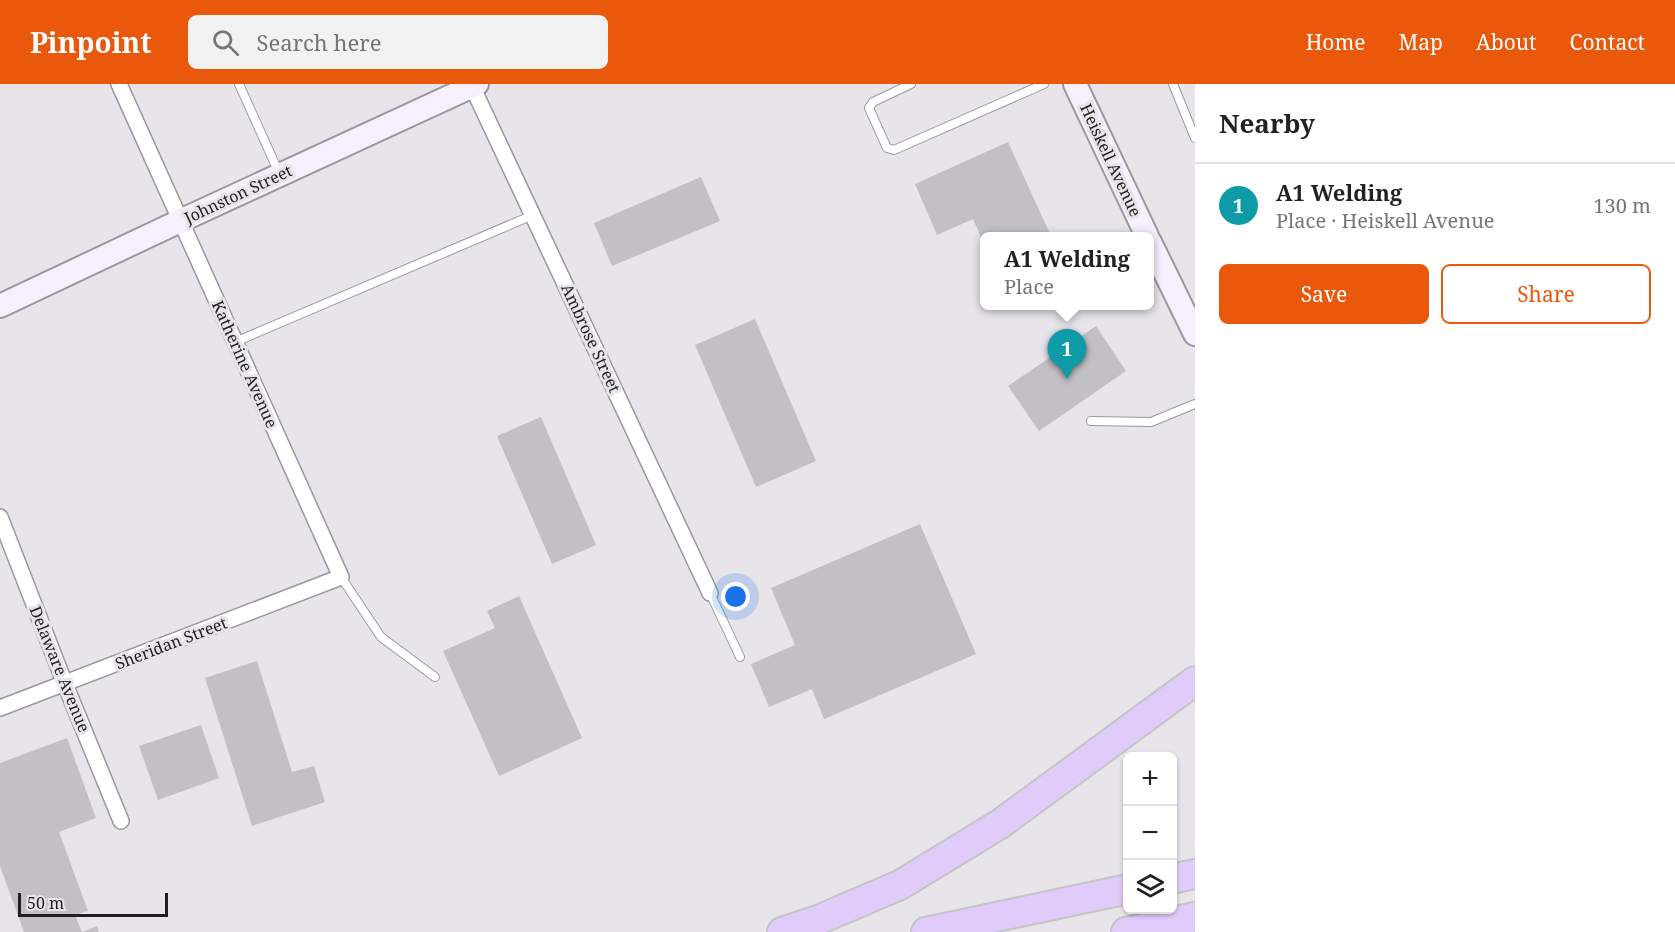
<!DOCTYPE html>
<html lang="en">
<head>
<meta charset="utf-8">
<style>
  body { margin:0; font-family:"Noto Serif",serif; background:#f2f2f2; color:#222 }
  .controls { position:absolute; right:18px; bottom:18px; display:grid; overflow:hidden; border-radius:9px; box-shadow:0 2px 4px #0004 }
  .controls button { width:54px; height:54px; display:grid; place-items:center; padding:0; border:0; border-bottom:2px solid #e0e0e0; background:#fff; color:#222; font:30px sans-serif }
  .scale { position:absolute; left:18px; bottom:15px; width:150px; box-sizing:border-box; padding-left:6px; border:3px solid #1f1e20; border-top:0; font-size:16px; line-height:21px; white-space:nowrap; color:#1f1e20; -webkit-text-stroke:4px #e7e4ea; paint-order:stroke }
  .you { position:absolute; left:736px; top:513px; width:21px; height:21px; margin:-15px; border:4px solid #fff; border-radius:50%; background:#1a73e8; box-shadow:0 0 0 9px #1a73e833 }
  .badge { display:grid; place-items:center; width:39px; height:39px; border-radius:50%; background:#ea580c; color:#fff; font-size:20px; font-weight:700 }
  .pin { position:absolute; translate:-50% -50px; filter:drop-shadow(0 2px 3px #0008) }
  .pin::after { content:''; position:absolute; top:32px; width:21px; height:18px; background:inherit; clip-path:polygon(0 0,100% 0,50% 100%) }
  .popup { position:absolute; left:980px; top:148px; width:174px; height:78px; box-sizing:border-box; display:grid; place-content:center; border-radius:9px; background:#fff; filter:drop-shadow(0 2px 4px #0005); font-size:20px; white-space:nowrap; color:#767676 }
  .popup b { font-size:22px; color:#222 }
  .popup::after { content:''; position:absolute; left:50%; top:100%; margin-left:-12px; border:12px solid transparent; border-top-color:#fff }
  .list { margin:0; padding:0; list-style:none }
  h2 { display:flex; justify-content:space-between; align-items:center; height:78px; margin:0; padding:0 24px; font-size:26px }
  h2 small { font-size:20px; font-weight:400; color:#767676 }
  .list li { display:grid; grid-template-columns:39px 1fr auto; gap:18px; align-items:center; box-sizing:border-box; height:84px; padding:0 24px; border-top:2px solid #e0e0e0 }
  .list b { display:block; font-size:22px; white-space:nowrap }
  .list p { margin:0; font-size:20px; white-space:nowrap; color:#767676 }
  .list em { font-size:20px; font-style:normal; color:#767676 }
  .actions { display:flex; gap:12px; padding:18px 24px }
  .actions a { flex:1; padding:14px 0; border:2px solid #ea580c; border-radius:9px; text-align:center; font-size:21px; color:#ea580c }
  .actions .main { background:#ea580c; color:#fff }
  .icon { flex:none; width:33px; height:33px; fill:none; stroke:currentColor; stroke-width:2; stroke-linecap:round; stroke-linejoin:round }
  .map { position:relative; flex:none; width:1195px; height:848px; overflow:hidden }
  header { display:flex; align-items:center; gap:36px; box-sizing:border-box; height:84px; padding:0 30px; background:#ea580c; color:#fff }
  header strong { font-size:28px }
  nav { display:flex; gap:33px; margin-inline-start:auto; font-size:21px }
  .search { width:420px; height:54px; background:#f2f2f2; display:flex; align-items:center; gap:15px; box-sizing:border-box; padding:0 21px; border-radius:9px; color:#767676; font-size:22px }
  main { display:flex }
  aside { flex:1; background:#fff }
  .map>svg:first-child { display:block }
  .building { fill:#c2c0c5 }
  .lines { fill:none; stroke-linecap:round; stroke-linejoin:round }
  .lane-casing { stroke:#9a989d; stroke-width:10 }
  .street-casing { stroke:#9a989d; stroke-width:18 }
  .secondary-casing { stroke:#9a989d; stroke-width:26 }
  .highway-casing { stroke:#c5c4c5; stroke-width:32 }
  .lane { stroke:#fff; stroke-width:8 }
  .street { stroke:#fff; stroke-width:15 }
  .secondary { stroke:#f6effe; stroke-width:22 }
  .highway { stroke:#e1cbfa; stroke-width:28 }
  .labels { text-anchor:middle; stroke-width:6; stroke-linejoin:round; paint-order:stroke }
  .street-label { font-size:16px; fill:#1f1e20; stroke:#e7e4ea }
</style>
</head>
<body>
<header>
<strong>Pinpoint</strong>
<div class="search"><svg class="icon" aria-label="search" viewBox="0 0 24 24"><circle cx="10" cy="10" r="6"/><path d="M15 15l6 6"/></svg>Search here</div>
<nav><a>Home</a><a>Map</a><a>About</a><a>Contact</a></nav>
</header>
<main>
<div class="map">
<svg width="1195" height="848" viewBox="0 0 1195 848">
  <rect width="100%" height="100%" fill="#e7e4ea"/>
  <path class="building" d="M1008,58L1051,152H984V160L973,135L937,151L915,100Z
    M701,93L720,137L612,182L594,139Z
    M755,235L816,377L756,403L695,261Z
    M1096,242L1126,287L1039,347L1008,302Z
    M541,333L596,461L552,480L497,352Z
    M920,440L976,570L824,635L812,605L769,623L751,580L795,561L771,504Z
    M519,512L582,654L499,692L443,567L495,544L487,527Z
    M257,577L292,688L314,682L325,718L252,742L205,594Z
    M201,641L219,694L158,716L139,662Z
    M67,654L96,734L59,748L88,827L75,831L82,848L97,842L99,848H24L0,782V679Z"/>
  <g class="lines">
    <g class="lane-casing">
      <path id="lane" d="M239,0L279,89
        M911,0L873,18L869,24L887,64L894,66L1044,0
        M1173,0L1195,54
        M235,258L533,131
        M1091,337L1151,338L1195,320
        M341,493L381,553L435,593
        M710,509L740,573"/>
    </g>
    <g class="street-casing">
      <path id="street" d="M471,0L710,509
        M0,433L65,600L121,737
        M0,624L341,493L119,0"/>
    </g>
    <g class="secondary-casing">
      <path id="secondary" d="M1075,0L1147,152
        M1150,158L1195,250
        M0,222L180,137L477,0"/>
    </g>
    <g class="highway-casing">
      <path id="highway" d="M1172,795L1195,790
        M782,848L818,836L900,801L1000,740L1195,597
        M926,848L1128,805
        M1126,848L1195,833"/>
    </g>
    <use href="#lane" class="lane"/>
    <use href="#street" class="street"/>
    <use href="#secondary" class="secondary"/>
    <use href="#highway" class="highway"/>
  </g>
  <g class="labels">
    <g class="street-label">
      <text transform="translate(1111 76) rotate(65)" y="6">Heiskell Avenue</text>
      <text transform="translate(238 110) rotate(-25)" y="6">Johnston Street</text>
      <text transform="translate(591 254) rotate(65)" y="6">Ambrose Street</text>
      <text transform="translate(245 280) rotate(66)" y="6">Katherine Avenue</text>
      <text transform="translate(171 559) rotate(-21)" y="6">Sheridan Street</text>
      <text transform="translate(60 585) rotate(68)" y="6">Delaware Avenue</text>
    </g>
  </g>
</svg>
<div class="controls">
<button>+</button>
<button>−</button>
<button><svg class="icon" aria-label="layers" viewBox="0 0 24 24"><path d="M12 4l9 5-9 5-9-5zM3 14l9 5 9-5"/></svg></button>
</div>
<div class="scale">50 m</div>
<div class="you"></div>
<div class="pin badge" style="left:1067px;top:295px;background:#0f9aa8">1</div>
<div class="popup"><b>A1 Welding</b>Place</div>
</div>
<aside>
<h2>Nearby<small></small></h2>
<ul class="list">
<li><span class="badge" style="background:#0f9aa8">1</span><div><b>A1 Welding</b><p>Place · Heiskell Avenue</p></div><em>130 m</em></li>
</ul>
<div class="actions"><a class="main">Save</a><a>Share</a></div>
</aside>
</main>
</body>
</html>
